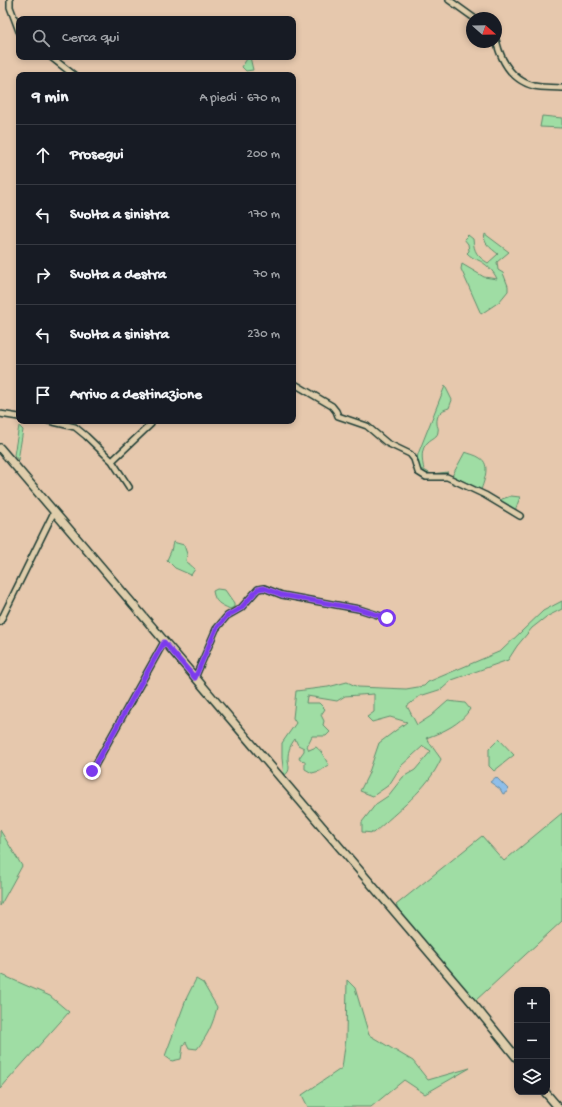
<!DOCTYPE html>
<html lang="it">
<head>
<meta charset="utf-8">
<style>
  body { margin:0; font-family:"Gochi Hand",sans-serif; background:#242831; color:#f1f3f6 }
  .controls { position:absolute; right:12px; bottom:12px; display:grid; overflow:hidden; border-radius:8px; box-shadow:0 2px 6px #0003 }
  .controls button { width:36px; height:36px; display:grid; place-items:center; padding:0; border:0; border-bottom:1px solid #363941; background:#171b24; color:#f1f3f6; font:20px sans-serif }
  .compass { position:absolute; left:466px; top:12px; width:36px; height:36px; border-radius:50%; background:#171b24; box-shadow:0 2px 6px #0003; rotate:110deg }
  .stop { position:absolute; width:12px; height:12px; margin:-9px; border:3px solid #7c3aed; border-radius:50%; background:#fff }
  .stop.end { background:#7c3aed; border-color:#fff; box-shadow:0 1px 4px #0008 }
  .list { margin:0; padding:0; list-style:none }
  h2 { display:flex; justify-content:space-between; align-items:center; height:52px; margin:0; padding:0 16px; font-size:17px }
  h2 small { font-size:13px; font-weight:400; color:#9ea1a6 }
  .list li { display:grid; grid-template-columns:26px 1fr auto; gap:12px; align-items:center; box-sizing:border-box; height:60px; padding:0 16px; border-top:1px solid #363941 }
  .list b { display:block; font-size:15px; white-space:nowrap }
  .list em { font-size:13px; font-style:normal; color:#9ea1a6 }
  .icon { flex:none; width:22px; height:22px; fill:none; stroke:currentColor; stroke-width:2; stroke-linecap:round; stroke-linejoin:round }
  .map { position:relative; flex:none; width:562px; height:1107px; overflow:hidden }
  .search { position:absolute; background:#171b24; box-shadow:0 2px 6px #0003; left:16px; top:16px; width:280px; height:44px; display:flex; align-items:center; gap:10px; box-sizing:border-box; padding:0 14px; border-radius:8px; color:#9ea1a6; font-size:15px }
  .panel { position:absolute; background:#171b24; box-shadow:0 2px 6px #0003; left:16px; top:72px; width:280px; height:352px; border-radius:8px }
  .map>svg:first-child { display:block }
  .green { fill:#9fdda4; stroke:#5f8d6c }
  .water { fill:#8ebee9; stroke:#628aa1 }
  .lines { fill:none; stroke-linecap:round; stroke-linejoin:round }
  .minor-casing { stroke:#1f3d34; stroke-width:8 }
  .secondary-casing { stroke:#1f3d34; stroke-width:10 }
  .minor { stroke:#e0ceac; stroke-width:5 }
  .secondary { stroke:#e0ceac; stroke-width:7 }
  .route { stroke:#7c3aed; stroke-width:5 }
</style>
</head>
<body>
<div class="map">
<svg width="562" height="1107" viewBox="0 0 562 1107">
  <rect width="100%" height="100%" fill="#e6c8ad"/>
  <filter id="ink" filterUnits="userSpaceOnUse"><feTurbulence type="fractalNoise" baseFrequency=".025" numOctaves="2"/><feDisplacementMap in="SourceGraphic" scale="8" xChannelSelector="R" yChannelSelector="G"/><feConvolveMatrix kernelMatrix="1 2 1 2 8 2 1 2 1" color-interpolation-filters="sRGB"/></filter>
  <g filter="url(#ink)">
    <path class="green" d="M248,57H250L253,70L246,71L242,67Z
      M542,116L562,118V128L540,127Z
      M485,234L509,252L497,262L498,270L503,273L508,286V291L499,302L481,314L461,269L462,264L484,277L497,279C494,271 485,263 478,260C473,258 471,257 467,253L469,251L468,244L464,239L468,235L473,239C474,252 477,256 488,263L498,254C491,248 482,243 485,234Z
      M445,386L452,400L449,408C441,410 436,415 437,424C437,426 439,428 438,431C438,437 432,438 428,442C420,449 422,460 424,470L431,474L448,472C431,479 413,476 418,454Z
      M19,426L23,430L18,460L14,455Z
      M465,452C470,454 476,455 480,458C491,464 484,481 481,490L452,476Z
      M511,496L520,497L515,511L499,500Z
      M173,542L184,545L187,554L186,561L195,569L191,575L175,568L167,560L171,551Z
      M217,589L225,590L234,603V607L230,609C220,604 215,603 213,591Z
      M562,601V609L546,617L532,628L517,646L508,660L452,680L442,689L420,696L407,706L417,725L431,716L448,701L465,703L470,709C461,724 443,732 426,738L441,759C428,789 397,811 374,833L362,832V822L376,804L388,796L403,777L415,770L431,751L423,746L401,766L389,785L373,796L360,791L368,775L379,743L407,722L390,717L372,722L367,717L374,712V694L345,696L337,701L307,696L306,703H319L325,709L321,715L324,721L323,725L330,732L326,736H312L307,746L309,750L316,747C323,752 324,758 329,765L320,771L312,773L305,769V761L300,760L299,758L304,751V748L298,745L295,739C291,744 288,750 288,758C288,766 292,770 284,776L282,758V743L296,723L293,718L296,691L328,687L347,682L358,687L406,689L424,686L428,682L501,651L543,611Z
      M499,739L514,755L494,771L489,766V749Z
      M562,813V921L475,1001L399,910L396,905L482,836L504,861Z
      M0,830L22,866L0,906Z
      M0,974L50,996L69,1012L0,1089Z
      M196,979L203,983L217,1007C213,1024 208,1035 197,1049L189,1048L186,1042L183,1046L181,1059L172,1061L165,1056L187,997Z
      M347,980L355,988L369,1035L413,1061L428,1080L470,1068L425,1094L404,1080L371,1107H308L302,1095L342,1068L346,1039Z"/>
    <path class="water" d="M496,777L508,789L507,792L503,794L500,789L490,782Z"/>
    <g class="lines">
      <g class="minor-casing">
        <path id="minor" d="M10,0V7L19,31
          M449,0L474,18
          M496,40C501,61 511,80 534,86C543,88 553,87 562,88
          M51,57L74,75
          M293,383L332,406L336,411L338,416L367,426L387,443L410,454L414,459L418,472L426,477H447L485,495L520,516
          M0,414L19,417
          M49,421L75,427L86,436L112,461L129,487
          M112,461L151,424L152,421
          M0,622L54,512
          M195,678L216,629L227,616L241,608L258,589L264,588L282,595L359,609L387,618L389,622
          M92,771L164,642"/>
      </g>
      <g class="secondary-casing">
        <path id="secondary" d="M0,448L474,1005L517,1058
          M545,1092L558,1107"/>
      </g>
      <use href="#minor" class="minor"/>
      <use href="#secondary" class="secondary"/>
    </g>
  </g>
  <g class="lines" filter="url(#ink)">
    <path class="route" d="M92,771L164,642L195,678L216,629L227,616L241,608L258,589L264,588L282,595L359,609L387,618"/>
  </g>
</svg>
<div class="controls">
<button>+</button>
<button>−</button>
<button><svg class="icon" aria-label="layers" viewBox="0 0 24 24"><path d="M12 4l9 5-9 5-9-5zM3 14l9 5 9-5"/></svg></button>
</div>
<svg class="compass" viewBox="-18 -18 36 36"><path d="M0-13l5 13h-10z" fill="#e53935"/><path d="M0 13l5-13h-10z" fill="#9ea1a6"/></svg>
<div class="stop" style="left:387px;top:618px"></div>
<div class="stop end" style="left:92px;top:771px"></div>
<div class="search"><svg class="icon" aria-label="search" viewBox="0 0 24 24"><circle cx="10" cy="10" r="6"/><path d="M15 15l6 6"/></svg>Cerca qui</div>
<section class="panel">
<h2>9 min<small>A piedi · 670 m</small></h2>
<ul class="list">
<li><svg class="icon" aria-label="ahead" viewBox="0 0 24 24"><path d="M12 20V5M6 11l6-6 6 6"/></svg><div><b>Prosegui</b></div><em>200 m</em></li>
<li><svg class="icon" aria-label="left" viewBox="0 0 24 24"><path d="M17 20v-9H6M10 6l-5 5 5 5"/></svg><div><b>Svolta a sinistra</b></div><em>170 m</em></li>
<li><svg class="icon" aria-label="right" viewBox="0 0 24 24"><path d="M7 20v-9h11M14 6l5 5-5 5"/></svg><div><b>Svolta a destra</b></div><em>70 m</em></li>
<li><svg class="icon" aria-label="left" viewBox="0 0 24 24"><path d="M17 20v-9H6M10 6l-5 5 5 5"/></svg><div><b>Svolta a sinistra</b></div><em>230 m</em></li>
<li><svg class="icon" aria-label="arrive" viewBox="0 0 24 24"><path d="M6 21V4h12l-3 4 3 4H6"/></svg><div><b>Arrivo a destinazione</b></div></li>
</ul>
</section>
</div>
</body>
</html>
